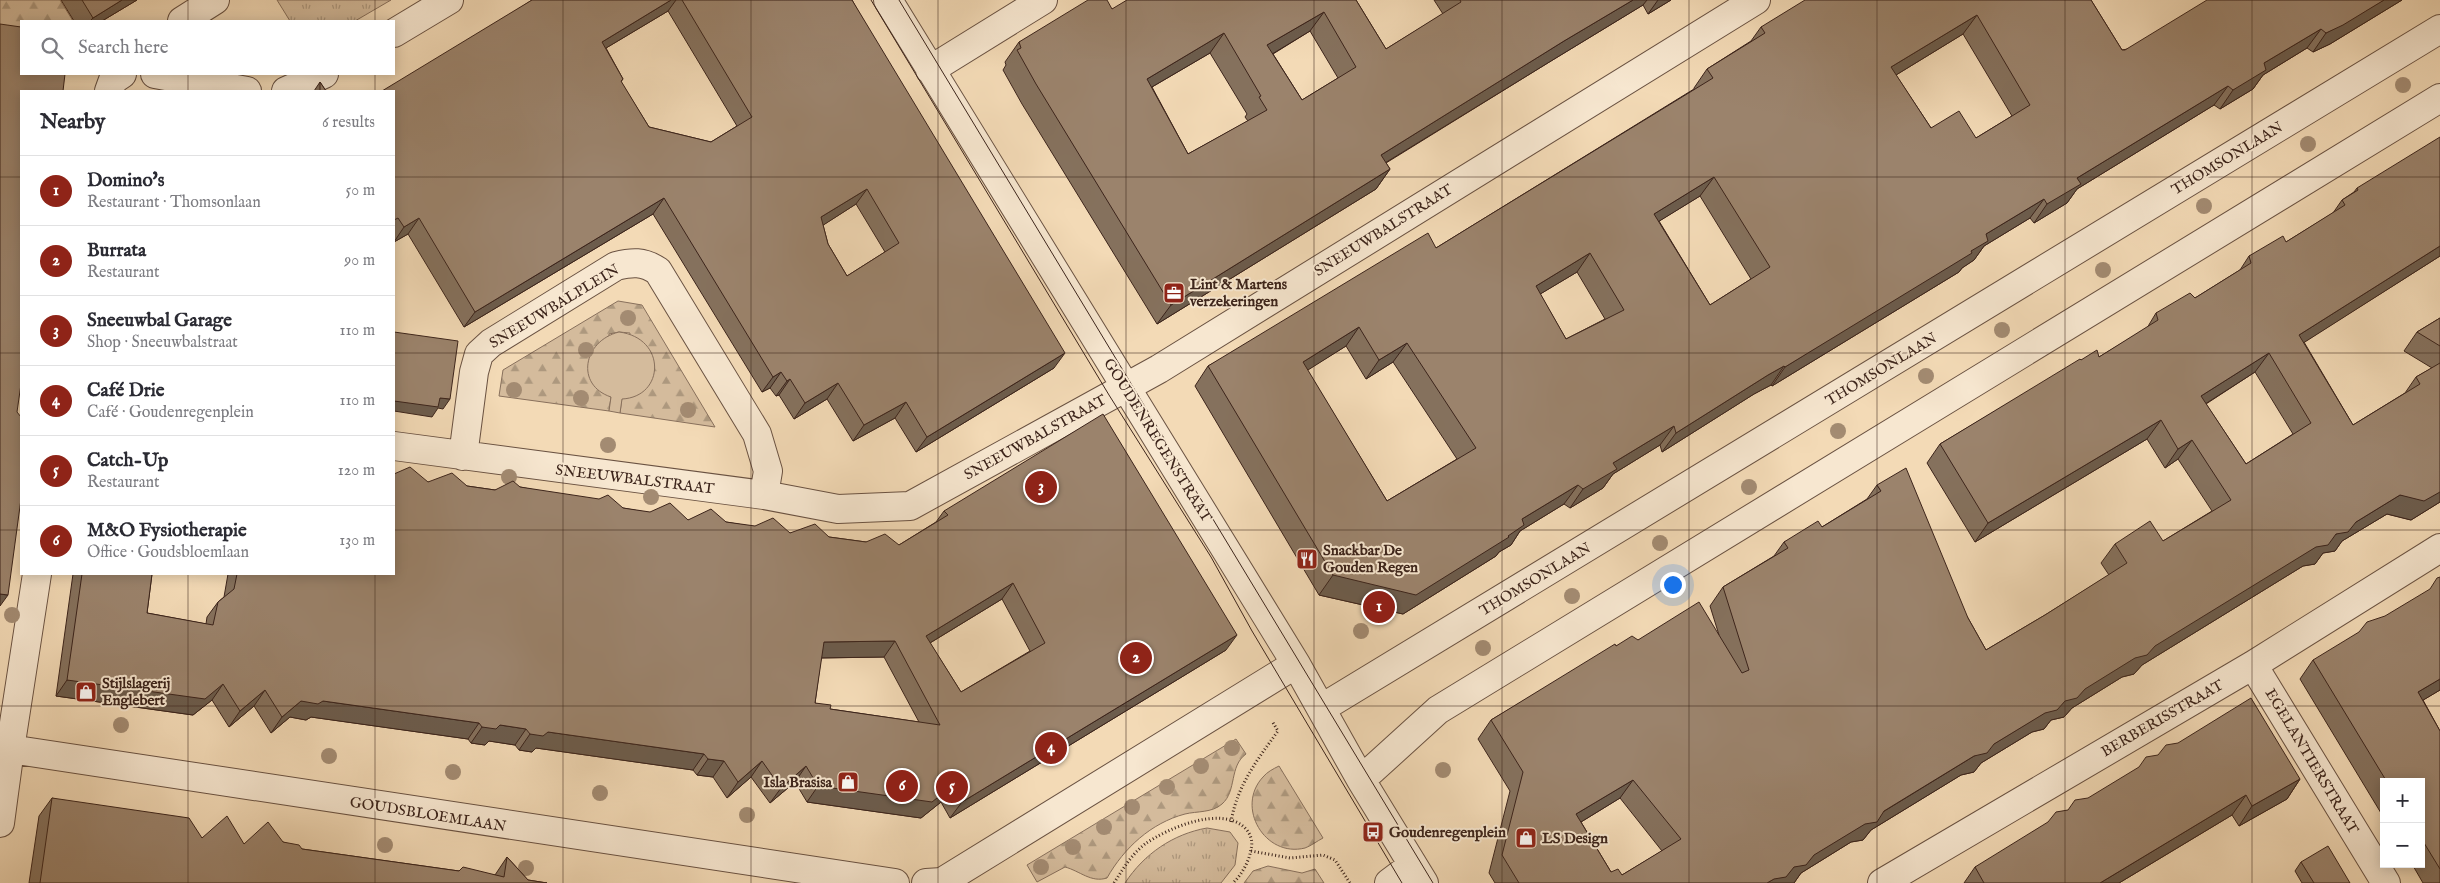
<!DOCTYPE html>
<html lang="en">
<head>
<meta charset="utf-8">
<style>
  body { margin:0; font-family:"IM FELL English",serif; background:#f7f7f7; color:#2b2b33 }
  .controls { position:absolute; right:15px; bottom:15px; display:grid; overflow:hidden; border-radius:0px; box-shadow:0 2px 12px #0003 }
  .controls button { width:45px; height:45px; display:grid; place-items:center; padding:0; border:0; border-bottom:1px solid #e1e1e2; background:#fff; color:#2b2b33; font:25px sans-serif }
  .you { position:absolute; left:1672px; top:584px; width:18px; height:18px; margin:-12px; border:4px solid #fff; border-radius:50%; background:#1a73e8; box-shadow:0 0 0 8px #1a73e833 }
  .badge { display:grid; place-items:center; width:32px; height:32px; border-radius:50%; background:#8f2418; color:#fff; font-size:16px; font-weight:700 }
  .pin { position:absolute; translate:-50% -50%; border:2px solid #fff; box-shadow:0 1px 5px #0006 }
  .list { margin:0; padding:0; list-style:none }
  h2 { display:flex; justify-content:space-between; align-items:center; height:65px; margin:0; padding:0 20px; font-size:21px }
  h2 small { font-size:16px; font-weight:400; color:#7c7c81 }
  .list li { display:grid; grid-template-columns:32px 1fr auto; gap:15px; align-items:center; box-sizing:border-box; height:70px; padding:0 20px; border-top:1px solid #e1e1e2 }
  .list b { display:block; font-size:19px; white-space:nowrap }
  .list p { margin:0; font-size:16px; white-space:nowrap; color:#7c7c81 }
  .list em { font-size:16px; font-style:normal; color:#7c7c81 }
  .icon { flex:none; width:28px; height:28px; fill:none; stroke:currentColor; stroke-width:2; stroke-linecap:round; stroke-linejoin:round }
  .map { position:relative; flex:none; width:2440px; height:883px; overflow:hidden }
  .search { position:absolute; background:#fff; box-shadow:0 2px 12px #0003; left:20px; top:20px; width:375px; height:55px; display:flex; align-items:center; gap:12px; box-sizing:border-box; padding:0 18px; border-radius:0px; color:#7c7c81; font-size:19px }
  .panel { position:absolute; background:#fff; box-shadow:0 2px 12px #0003; left:20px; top:90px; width:375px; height:485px; border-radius:0px }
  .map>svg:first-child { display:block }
  .grass { fill:url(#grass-tufts); stroke:#88705c }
  .forest { fill:url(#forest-firs); stroke:#88705c }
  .park { fill:#d4bb9c; stroke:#88705c }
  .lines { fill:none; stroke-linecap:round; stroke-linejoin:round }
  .minor-casing { stroke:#6a5242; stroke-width:30 }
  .path { stroke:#3c241b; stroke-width:3; stroke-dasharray:1 2.5; stroke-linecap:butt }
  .minor { stroke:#f7e7d0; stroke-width:28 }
  .tram { stroke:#3c241b; stroke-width:1 }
  .tree { fill:#a38b72 }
  .wall { fill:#85715d; stroke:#3c241b; fill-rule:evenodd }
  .shaded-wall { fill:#6c5c4c; stroke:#3c241b }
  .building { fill:#9b836c; stroke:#3c241b; fill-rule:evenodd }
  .grid { fill:none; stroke:#3c241b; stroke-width:1; stroke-opacity:0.55 }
  .labels { text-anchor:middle; stroke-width:4; stroke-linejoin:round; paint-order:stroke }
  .street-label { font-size:15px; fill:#3c241b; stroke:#f7e7d0 }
  .poi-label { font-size:15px; font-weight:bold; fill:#3c241b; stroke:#f7e7d0; text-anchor:start }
</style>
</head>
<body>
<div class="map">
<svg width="2440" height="883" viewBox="0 0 2440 883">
  <defs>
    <pattern id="grass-tufts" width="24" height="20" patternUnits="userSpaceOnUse" patternTransform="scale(1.25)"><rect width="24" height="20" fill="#d4bb9c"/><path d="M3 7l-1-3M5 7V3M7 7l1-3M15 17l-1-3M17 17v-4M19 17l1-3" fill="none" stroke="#ad987e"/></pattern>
    <pattern id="forest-firs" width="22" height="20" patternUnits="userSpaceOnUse" patternTransform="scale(1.25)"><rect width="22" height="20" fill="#d4bb9c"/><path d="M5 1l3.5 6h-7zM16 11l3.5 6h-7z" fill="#ad987e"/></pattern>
  </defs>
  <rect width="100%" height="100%" fill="#f3dab6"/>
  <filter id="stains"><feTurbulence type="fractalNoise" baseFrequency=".004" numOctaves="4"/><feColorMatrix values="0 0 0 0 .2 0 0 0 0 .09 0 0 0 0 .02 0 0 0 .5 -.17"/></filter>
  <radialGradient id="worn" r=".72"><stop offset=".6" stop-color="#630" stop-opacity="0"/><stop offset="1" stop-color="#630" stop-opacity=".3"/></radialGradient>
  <path class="grass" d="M277,0H391L355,21H290Z
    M1207,828L1230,832L1238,843L1235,865L1221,883H1125C1144,854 1173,834 1207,828Z"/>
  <path class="forest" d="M0,0H60L73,21H21V28L0,25Z
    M618,301L642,305L715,427L620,413L630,333L619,332L609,334L611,397L609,411L499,396L503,370Z
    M1236,739L1246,754C1229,766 1237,791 1222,804C1212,813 1197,811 1185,814C1151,823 1124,848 1107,878C1091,883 1080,871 1065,867L1037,882L1027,865Z
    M1279,766L1323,838C1317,841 1311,846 1305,848C1265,858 1235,807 1263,777C1267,772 1273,769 1279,766Z
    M1268,866L1302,873L1315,869L1324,883H1244L1253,871Z"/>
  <path class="park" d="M619,332C667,338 665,397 622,399L620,413L609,411L611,397C575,385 583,341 619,332Z"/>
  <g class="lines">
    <g class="minor-casing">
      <path id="minor" d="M888,0L1296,664L1361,780L1424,883
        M182,21L215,0
        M394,33L449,0
        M930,70L1043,0
        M155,74L247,91
        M109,91L113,80L122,74
        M286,91L324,74
        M394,446L764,495L838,509L910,506L1159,369L1756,0
        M463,456L474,372L479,354L491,343L616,266C632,262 643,261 658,271L757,434L768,471L764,495
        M2253,665L2386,883
        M1322,708L2440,29
        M10,749L37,574
        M1361,780L1438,710L2440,98
        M0,794L4,793L10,749L895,883
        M0,823L4,793
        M926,883L942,882L1296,664
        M1389,883L1413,865
        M1882,883L2253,665L2440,548"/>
    </g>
    <path class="path" d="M1231,822C1237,786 1257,760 1278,731L1272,721
      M1251,851L1290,858L1323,855L1335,860L1350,883
      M1114,883C1123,869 1131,855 1145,844C1168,828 1221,805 1245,828C1251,834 1253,842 1251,849C1249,862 1242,874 1233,883"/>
    <use href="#minor" class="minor"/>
    <path class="tram" d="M871,0L1109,395L1211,557L1252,631L1402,883
      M899,0L1433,883"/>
  </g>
  <g class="tree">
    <circle cx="2403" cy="85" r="8"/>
    <circle cx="2308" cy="144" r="8"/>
    <circle cx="2204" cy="206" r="8"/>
    <circle cx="2103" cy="270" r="8"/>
    <circle cx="628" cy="318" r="8"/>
    <circle cx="2002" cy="330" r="8"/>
    <circle cx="586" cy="350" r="8"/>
    <circle cx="1926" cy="376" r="8"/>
    <circle cx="514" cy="390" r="8"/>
    <circle cx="581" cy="398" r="8"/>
    <circle cx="688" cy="410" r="8"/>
    <circle cx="1838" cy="431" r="8"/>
    <circle cx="608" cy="445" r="8"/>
    <circle cx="509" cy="477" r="8"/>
    <circle cx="1749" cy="487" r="8"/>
    <circle cx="651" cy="497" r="8"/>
    <circle cx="1660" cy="543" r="8"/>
    <circle cx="1572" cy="596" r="8"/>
    <circle cx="12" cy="615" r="8"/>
    <circle cx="1361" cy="631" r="8"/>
    <circle cx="1483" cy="648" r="8"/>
    <circle cx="121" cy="725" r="8"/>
    <circle cx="1232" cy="748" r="8"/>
    <circle cx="329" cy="756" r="8"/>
    <circle cx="1201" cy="766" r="8"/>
    <circle cx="1443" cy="770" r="8"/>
    <circle cx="453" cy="772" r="8"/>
    <circle cx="1167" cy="787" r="8"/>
    <circle cx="600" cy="793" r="8"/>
    <circle cx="1132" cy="807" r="8"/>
    <circle cx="747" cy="815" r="8"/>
    <circle cx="1104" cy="827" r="8"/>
    <circle cx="385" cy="845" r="8"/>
    <circle cx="1073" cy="847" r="8"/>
    <circle cx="1041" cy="867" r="8"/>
    <circle cx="526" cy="868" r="8"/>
  </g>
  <path class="wall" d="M61,0H137L102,21H74Z
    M532,0H852L1054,368L916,452L895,418L853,441L827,399L794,419L779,395L776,396L770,388L762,392L653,214L464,327L408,234L394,242V91ZM668,11L737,126L711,142L649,127L621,82L623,79L606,48ZM856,204L885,252L847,276L828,244L823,225Z
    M1356,0L1386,49L1443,14L1434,0H1671L1648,14L1643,5L1551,61L1386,163L1390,169L1376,189L1157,324L1022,104L1003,70L1006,65L1005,62L1019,42L1112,9ZM1310,31L1338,78L1302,100L1273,54ZM1210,53L1247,114L1245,117L1248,121L1188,154L1152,87Z
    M2091,0L2122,50L2402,0L2330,44L2313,52L2307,48L2263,75L2253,89L2220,109L2214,105L2077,189L2067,203L2034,223L2030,218L1984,246L1974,260L1962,268L1959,272L1772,386L1771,385L1754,394L1662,452L1660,445L1613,474L1603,488L1570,508L1564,504L1520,531L1511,545L1499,552L1496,556L1403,614L1319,595L1195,386L1208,366L1436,248L1694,89V88L1707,69L1751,41L1761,27ZM1963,34L2012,116L1976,138L1931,128L1896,75ZM1700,196L1751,279L1710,305L1659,221ZM1577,272L1605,319L1566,339L1540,294ZM1346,346L1366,379L1393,362L1457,459L1387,501L1307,370Z
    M320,82L326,91H314Z
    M2357,188L2440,256L2304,342L2353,425L2405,393L2416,377L2432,368L2404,351L2417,332L2440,318V502L2411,520L2387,514L2342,541L2335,551L2323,553L2315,564L2303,566L2142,665L2134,674L2122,677L2072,708L2064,717L2051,720L2044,729L2032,732L1981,763L1974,772L1961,775L1871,830L1863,840L1851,842L1801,873L1794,883H1495L1489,873L1510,791L1478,739L1491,720L1616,646L1638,640L1719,635L1710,606L1723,587L1774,556L1784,542L1822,527L1867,499L1877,485L1968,618L1986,650L2045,615L2109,575L2101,563L2115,544L2163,541L2212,511L2178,459L2165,468L2147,439L1975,542L1927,463L1940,444L2081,360L2099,357L2147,328L2156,313L2195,298L2240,270L2249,256L2286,242L2333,213L2342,200L2354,192ZM2255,372L2293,434L2246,464L2206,404ZM1620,798L1662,851L1622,875L1611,872L1581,822Z
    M428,482L467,486L495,490L520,487L623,508L688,520L726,522L790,533L829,537L866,542L899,545L936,522L944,511L1226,650L950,818L941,802L921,818L807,802L795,782L770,803L751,777L727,798L713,777L697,775L693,770L536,748L532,752L519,750L515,745L489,741L485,745L471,743L468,739L311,717L306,720L290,717L271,733L254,706L229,727L212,700L193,715L56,696L73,574H152L147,613L206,624L207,617L218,602L224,597L228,574H394ZM1002,599L1030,651L961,692L930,643ZM884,657L919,722L830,709L815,703L821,658Z
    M2313,660L2440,690L2423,700L2440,731V883H2423L2412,864H2421V782H2384V818L2300,679Z
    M2300,779L2287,799L2239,826L2232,815L2119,883H1964L1975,867Z
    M52,798L202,838L244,844L283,842L302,849L459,871L495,875L507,857L528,880L547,883H29L39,816Z
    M2301,862L2350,883H2302L2295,871Z"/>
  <path class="shaded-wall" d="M122,0H137L102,21H90L93,18Z
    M671,0H676L668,11L591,57L602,42Z
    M1633,0H1647L1643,5L1551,61L1367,174L1381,155L1564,41Z
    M1658,0H1671L1648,14Z
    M2384,0H2402L2330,44L2313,52L2326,33Z
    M1324,12L1310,31L1254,65L1267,45Z
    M1977,15L1963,34L1878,86L1891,67Z
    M2321,29L2307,48L2263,75L2253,89L2220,109L2233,90L2264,63Z
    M1224,33L1210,53L1133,98L1147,79Z
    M2228,86L2214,105L2077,189L2067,203L2034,223L2047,204L2077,178Z
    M1390,169L1376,189L1157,324L1171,305Z
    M1714,177L1700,196L1640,233L1654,214Z
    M867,189L856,204L811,233L821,217Z
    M664,198L653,214L464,327L475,312Z
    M2044,199L2030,218L1984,246L1974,260L1962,268L1959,272L1772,386L1785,367L1971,251L1986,234Z
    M419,218L408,234L394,242L404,227Z
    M2440,246V256L2286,354L2299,335Z
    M1590,253L1577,272L1522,305L1536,286Z
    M1359,327L1346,346L1289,382L1303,362Z
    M1407,343L1393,362L1366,379L1379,360Z
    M1065,353L1054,368L916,452L927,437Z
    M2269,353L2255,372L2188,415L2201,396Z
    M1784,366L1771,385L1754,394L1662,452L1676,433L1768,375Z
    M781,372L770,388L762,392L773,377Z
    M790,379L779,395L776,396L787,381Z
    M838,383L827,399L794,419L805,403Z
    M440,398L450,399L443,409L438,408L432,417L394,411V401Z
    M906,402L895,418L853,441L864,425Z
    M2161,420L2147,439L1975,542L1988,523Z
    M1674,426L1660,445L1613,474L1603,488L1570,508L1583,489L1613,463Z
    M2192,440L2178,459L2165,468L2178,449Z
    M1578,485L1564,504L1520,531L1511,545L1499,552L1496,556L1403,614L1319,595L1333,575L1522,519Z
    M2440,492V502L2411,520L2387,514L2342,541L2335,551L2323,553L2315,564L2303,566L2142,665L2134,674L2122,677L2072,708L2064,717L2051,720L2044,729L2032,732L1981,763L1974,772L1961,775L1871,830L1863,840L1851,842L1801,873L1794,883H1767L2400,495Z
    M1013,583L1002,599L915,652L926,636Z
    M0,594L8,595L0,606Z
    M1237,635L1226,650L950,818L962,802Z
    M895,641L884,657L812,658L824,642Z
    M2440,679V690L2405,711L2418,692Z
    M67,680L223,684L212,700L193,715L56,696Z
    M265,690L254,706L229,727L240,711Z
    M301,701H323L479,723L468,739L311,717L306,720L290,717L271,733L282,717Z
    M500,725L526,729L515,745L489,741L485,745L471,743L482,727Z
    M548,732L704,754L693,770L536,748L532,752L519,750L530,734Z
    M708,759L724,761L713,777L697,775Z
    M762,761L751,777L727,798L738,782Z
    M806,766L795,782L770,803L781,788Z
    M2300,779L2287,799L2239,826L2252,806Z
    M1633,780L1620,798L1563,833L1576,814Z
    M818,786H952L941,802L921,818L807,802Z
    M2246,795L2232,815L2119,883H2100Z"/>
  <path class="building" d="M82,0H122L93,18Z
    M532,0H671L602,42L623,79L621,81L649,127L711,142L752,117L682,0H852L1065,353L927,437L906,402L864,425L838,383L805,403L790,379L787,381L781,372L773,377L664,198L475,312L419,218L404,227L398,218L394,220V91H382ZM867,189L899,243L847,276L828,244L821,217Z
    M1088,0H1107L1112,9L1127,0H1356L1386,49L1461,2L1460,0H1633L1564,41L1381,155L1390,169L1171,305L1036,84L1017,50L1021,48L1019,42ZM1324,12L1356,67L1302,100L1267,45ZM1224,33L1261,96L1259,97L1267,110L1188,154L1147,79Z
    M1805,0H2091L2122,50H2125L2207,0H2384L2343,25L2326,33L2321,29L2264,63L2266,70L2233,90L2228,86L2077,178L2081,184L2047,204L2044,199L1986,234L1988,241L1971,251L1972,253L1785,367L1784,366L1768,375L1676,433L1674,426L1613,463L1617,469L1583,489L1578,485L1522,519L1524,525L1508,536L1509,537L1416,595L1333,575L1208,366L1428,233L1436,248L1470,227L1713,78L1707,69L1765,33L1761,27ZM1977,15L2030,105L1976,138L1959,111L1931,128L1891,67ZM1714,177L1770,267L1710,305L1654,214ZM1590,253L1624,310L1566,339L1536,286ZM1359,327L1379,360L1407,343L1476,448L1387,501L1303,362Z
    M0,24L21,27V74H65L63,91H21V384L17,412L21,417V499L8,595L0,594Z
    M320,82L326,91H320Z
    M2440,137V246L2299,335L2353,425L2420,384L2416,377L2440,363V492L2424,501L2400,495L2356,522L2348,532L2336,534L2328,545L2316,547L2155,646L2147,655L2135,658L2085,689L2077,698L2065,701L2057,710L2045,713L1994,744L1987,753L1974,756L1884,811L1877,822L1865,824L1814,855L1806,865L1794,867L1786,877L1774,879L1767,883H1519L1502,855L1523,772L1491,720L1615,644L1616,646L1632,636L1638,640L1699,602L1742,673L1749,670L1723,587L1788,548L1784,542L1818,521L1822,527L1881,491L1877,485L1906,468L1968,618L1986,650L2045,615L2127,563L2115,544L2150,521L2163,541L2231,500L2192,440L2178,449L2161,420L1988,523L1940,444L2080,359L2081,360L2097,350L2099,357L2158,320L2156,313L2190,293L2195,298L2251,263L2249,256L2283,236L2286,242L2345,205L2342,200L2358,190L2357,188ZM2269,353L2311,423L2246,464L2201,396ZM1633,780L1681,839L1622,875L1618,869L1611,872L1576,814Z
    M2440,318V346L2417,332Z
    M394,332L458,341L450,399L440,398L438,407L394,401Z
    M1103,414L1237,635L962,802L952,786L932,802L818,786L806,766L781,788L762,761L738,782L724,761L708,759L704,754L548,732L543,736L530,734L526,729L500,725L496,729L482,727L479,723L323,701L318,704L301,701L282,717L265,690L240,711L223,684L205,699L67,680L82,574H152L147,613L213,625L218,602L234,589L237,574H394V474L410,467L428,482L452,473L467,486L495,490L513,481L520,487L599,499L608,495L623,508L650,512L670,503L688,520L711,509L726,522L755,526L773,518L790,533L815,524L829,537L866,542L885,534L899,545L948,515L944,511ZM1013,583L1045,643L961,692L926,636ZM895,641L940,725L830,709L831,705L815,703L824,642Z
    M2440,577V679L2418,692L2440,731V869L2421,838V782H2387L2313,660L2359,632L2367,622L2385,616L2430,589L2437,578Z
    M2251,698L2300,779L2252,806L2246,795L2100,883H1984L1975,867L2048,822L2056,812L2068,810L2075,800L2088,798L2139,767L2146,757L2158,755L2166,745L2178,743Z
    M52,798L189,818L202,838L227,816L244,844L268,822L283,842L299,845L302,849L459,871L463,867L504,877L507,857L528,880L547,883H40Z
    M2328,846L2350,883H2314L2301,862Z"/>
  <path class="grid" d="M188,0V21M375,0V21M563,0V883M751,0V883M938,0V883M1126,0V883M1314,0V883M1502,0V883M1689,0V883M1877,0V883M2065,0V883M2252,0V883M188,74V91M375,74V91M0,177H21M394,177H2440M0,353H21M394,353H2440M0,530H21M394,530H2440M188,574V883M375,574V883M0,706H2440"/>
  <defs>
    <g id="office-square" transform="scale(1.125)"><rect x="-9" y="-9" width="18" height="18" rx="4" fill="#8f2418" stroke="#f7e7d0"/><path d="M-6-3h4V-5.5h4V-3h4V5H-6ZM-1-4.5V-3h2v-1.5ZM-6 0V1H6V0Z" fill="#fff"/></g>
    <g id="restaurant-square" transform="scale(1.125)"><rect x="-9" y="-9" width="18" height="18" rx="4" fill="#8f2418" stroke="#f7e7d0"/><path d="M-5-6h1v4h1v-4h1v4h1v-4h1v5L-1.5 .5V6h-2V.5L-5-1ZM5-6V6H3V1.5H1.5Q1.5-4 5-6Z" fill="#fff"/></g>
    <g id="shop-square" transform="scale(1.125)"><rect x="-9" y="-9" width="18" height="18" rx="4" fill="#8f2418" stroke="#f7e7d0"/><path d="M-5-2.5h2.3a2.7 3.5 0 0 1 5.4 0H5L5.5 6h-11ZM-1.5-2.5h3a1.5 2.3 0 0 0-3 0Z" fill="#fff"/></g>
    <g id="bus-square" transform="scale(1.125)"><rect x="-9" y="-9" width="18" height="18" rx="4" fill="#8f2418" stroke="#f7e7d0"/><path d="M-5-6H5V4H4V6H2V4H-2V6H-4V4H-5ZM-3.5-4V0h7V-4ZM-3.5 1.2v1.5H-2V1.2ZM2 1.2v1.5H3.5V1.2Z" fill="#fff"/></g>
  </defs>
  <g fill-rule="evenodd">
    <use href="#office-square" x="1174" y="293"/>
    <use href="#restaurant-square" x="1307" y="559"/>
    <use href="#shop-square" x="86" y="692"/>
    <use href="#shop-square" x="848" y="782"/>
    <use href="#bus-square" x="1373" y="832"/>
    <use href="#shop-square" x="1526" y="838"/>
  </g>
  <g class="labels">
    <g class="street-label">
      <text transform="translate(2227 158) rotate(-31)" y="5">THOMSONLAAN</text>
      <text transform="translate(1383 230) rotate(-32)" y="5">SNEEUWBALSTRAAT</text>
      <text transform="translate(554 306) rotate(-31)" y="5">SNEEUWBALPLEIN</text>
      <text transform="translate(1881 369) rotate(-31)" y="5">THOMSONLAAN</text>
      <text transform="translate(1035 437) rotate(-29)" y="5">SNEEUWBALSTRAAT</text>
      <text transform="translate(1158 440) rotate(58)" y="5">GOUDENREGENSTRAAT</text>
      <text transform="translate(635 479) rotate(7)" y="5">SNEEUWBALSTRAAT</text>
      <text transform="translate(1535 579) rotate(-31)" y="5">THOMSONLAAN</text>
      <text transform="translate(2162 718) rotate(-30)" y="5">BERBERISSTRAAT</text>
      <text transform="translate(2312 761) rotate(59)" y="5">EGELANTIERSTRAAT</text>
      <text transform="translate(428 814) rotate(9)" y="5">GOUDSBLOEMLAAN</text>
    </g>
    <g class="poi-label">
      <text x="1190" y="289">Lint &amp; Martens<tspan x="1190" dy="17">verzekeringen</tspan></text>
      <text x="1323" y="555">Snackbar De<tspan x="1323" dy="17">Gouden Regen</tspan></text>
      <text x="102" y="688">Stijlslagerij<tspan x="102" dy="17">Englebert</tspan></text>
      <text x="832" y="787" text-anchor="end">Isla Brasisa</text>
      <text x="1389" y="837">Goudenregenplein</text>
      <text x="1542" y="843">LS Design</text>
    </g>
  </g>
  <rect width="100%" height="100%" filter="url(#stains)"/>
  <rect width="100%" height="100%" fill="url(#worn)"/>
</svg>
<div class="controls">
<button>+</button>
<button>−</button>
</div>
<div class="you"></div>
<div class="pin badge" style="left:1379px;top:607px">1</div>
<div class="pin badge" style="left:1136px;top:658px">2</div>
<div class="pin badge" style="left:1041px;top:487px">3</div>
<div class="pin badge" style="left:1051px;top:748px">4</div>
<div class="pin badge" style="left:952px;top:787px">5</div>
<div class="pin badge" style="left:902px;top:786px">6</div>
<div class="search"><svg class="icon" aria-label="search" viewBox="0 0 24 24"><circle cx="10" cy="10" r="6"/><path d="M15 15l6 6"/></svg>Search here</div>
<section class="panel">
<h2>Nearby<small>6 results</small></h2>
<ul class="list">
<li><span class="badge">1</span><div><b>Domino's</b><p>Restaurant · Thomsonlaan</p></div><em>50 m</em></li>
<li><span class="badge">2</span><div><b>Burrata</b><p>Restaurant</p></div><em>90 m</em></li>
<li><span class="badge">3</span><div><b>Sneeuwbal Garage</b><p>Shop · Sneeuwbalstraat</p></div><em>110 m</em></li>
<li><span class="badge">4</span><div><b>Café Drie</b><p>Café · Goudenregenplein</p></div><em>110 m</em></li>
<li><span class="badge">5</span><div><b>Catch-Up</b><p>Restaurant</p></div><em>120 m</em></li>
<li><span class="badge">6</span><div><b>M&amp;O Fysiotherapie</b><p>Office · Goudsbloemlaan</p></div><em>130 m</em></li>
</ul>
</section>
</div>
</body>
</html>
